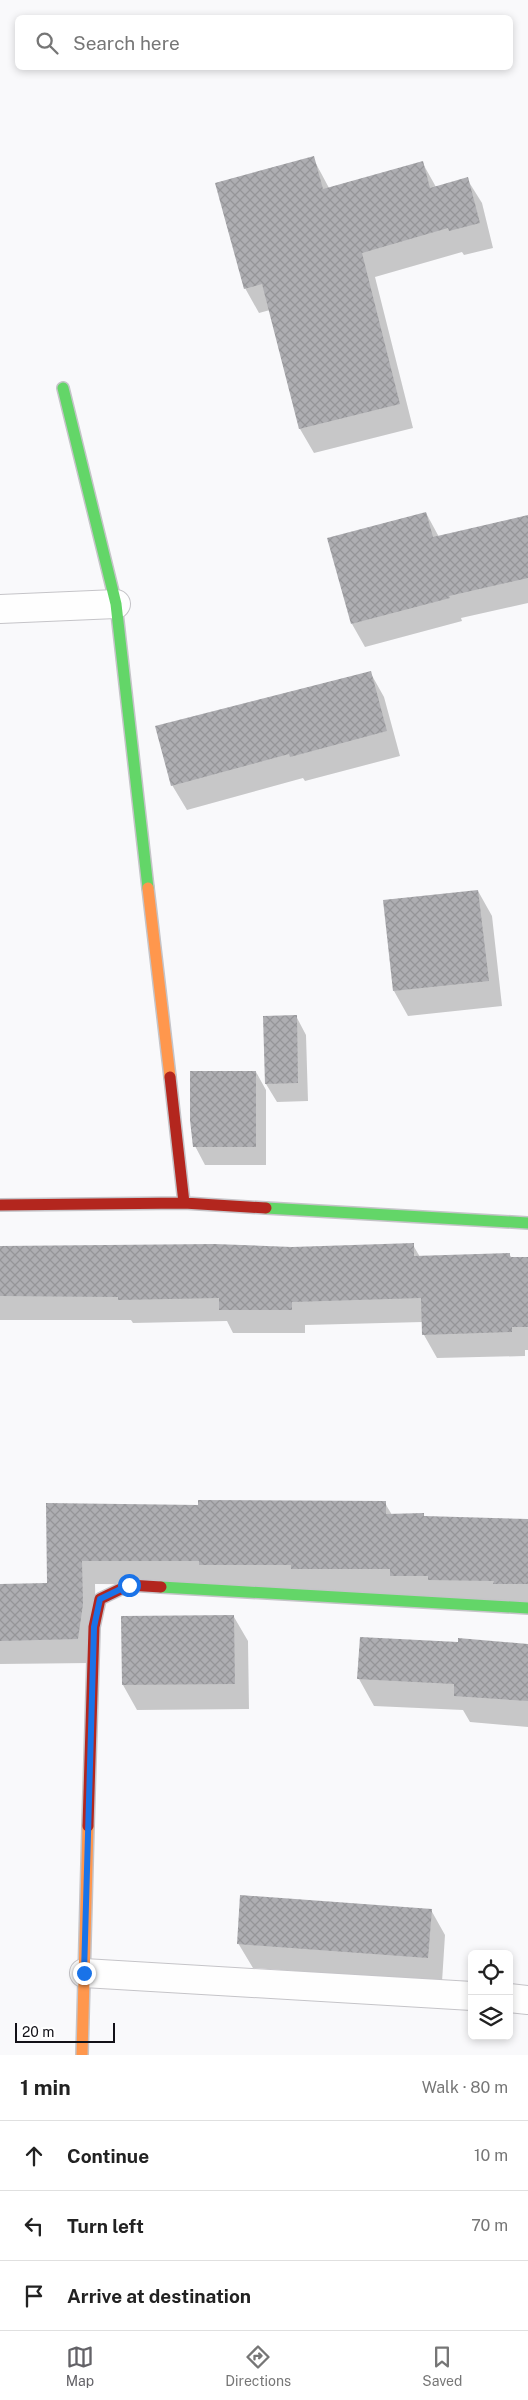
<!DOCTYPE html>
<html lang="en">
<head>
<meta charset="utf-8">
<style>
  body { margin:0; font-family:"Public Sans",sans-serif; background:#f6f6f6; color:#222 }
  .controls { position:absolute; right:15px; bottom:15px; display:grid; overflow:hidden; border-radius:8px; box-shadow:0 2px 8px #0003 }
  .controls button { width:45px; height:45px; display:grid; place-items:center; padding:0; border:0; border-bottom:1px solid #e0e0e0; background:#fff; color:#222; font:25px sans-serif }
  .scale { position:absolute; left:15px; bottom:12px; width:100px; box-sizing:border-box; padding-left:5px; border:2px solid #121118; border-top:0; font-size:14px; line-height:18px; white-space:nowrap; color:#121118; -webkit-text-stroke:4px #fff; paint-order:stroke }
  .stop { position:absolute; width:15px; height:15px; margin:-11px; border:4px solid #1a73e8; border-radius:50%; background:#fff }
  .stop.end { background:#1a73e8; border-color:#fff; box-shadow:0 1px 5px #0008 }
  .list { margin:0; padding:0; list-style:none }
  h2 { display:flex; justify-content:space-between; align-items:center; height:65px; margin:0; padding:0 20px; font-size:21px }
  h2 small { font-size:16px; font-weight:400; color:#767676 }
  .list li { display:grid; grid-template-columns:32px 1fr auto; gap:15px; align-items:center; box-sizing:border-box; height:70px; padding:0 20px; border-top:1px solid #e0e0e0 }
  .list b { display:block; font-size:19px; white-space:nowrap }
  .list em { font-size:16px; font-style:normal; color:#767676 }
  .icon { flex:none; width:28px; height:28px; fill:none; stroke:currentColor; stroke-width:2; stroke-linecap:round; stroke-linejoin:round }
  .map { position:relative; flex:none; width:528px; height:2055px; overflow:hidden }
  .search { position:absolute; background:#fff; box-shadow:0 2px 8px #0003; left:15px; right:15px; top:15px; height:55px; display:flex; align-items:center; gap:12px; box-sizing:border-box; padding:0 18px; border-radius:8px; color:#767676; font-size:19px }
  .sheet { height:275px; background:#fff }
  nav { display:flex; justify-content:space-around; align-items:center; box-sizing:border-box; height:70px; border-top:1px solid #e0e0e0; background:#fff; font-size:14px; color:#767676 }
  nav a { display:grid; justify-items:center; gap:2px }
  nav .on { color:#636267 }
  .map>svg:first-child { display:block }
  .shadow { fill:#0003 }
  .building { fill:url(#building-cross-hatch) }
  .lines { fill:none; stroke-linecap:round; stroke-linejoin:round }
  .street-casing { stroke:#c5c4c8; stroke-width:30 }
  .fast-casing { stroke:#c5c4c8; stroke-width:14 }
  .slow-casing { stroke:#c5c4c8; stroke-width:14 }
  .jam-casing { stroke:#c5c4c8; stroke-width:14 }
  .street { stroke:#fefefe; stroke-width:28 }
  .fast { stroke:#63d668; stroke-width:11 }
  .slow { stroke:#ff974d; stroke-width:11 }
  .jam { stroke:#b3261e; stroke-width:11 }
  .route { stroke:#1a73e8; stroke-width:6 }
</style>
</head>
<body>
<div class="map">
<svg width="528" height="2055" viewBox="0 0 528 2055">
  <defs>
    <pattern id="building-cross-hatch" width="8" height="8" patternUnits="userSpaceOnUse" patternTransform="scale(1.25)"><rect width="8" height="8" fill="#aeaeb2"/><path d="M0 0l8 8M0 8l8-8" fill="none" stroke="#959598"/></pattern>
  </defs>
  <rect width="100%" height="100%" fill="#f9f9fb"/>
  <path class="shadow" d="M313,158L329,188L422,162L436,187L467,179L482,203L493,248L464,255L462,252L375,277L413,428L314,453L300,429L270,310L259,313L245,288Z
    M426,513L439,537L528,516V603L461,618L462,621L365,647L352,624Z
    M370,672L384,697L400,756L305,781L303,778L187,810L172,785Z
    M478,891L492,916L502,1006L408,1016L394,991Z
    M296,1016L306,1035L308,1101L277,1102L266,1084Z
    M256,1072L266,1090V1165H205L195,1146Z
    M413,1245L420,1257L509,1254L512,1258H528V1350H525V1356L437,1358L424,1335L423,1322L305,1325V1333H233L227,1321L133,1323L131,1320H0V1247L292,1248Z
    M385,1503L392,1515L423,1514L425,1517L528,1520V1607L211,1585L95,1584L96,1629L91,1663L0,1664V1585L48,1584V1505L200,1506Z
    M234,1617L248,1641L249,1709L137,1710L123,1685Z
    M459,1643L528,1645V1727L470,1722L463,1710L374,1706L359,1679Z
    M431,1910L445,1935L442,1982L253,1968L238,1943Z"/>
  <path class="building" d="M314,156L323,189L423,161L430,188L468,177L480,223L449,231L448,228L362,253L400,404L299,429L262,284L244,289L215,183Z
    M426,512L433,537L528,515V578L449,596L450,598L351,624L327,538Z
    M371,671L387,731L290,757L289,754L171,786L155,726Z
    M478,890L489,981L393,991L383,900Z
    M297,1015L298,1083L265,1084L263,1016Z
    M190,1071H256V1147H193L190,1120Z
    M414,1243V1256L510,1253V1257H528V1327H512V1332L422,1335L421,1298L292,1302V1310H219V1298L118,1300V1297L0,1296V1246L214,1244L292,1247Z
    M198,1500L386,1501V1514L424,1513V1516L528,1519V1584H493L494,1581L428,1580V1576H390V1569H291V1565H199V1561H82L83,1604L78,1639L0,1641V1584L47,1583L46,1503L198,1505Z
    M234,1615L235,1684L122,1685L121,1616Z
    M360,1637L458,1642V1638L528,1644V1701L454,1696V1684L357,1679Z
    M240,1895L432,1909L428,1958L237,1944Z"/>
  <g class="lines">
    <g class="street-casing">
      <path id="street" d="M0,609L116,604
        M84,1973L472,1996
        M509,1998L528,2000"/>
    </g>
    <g class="fast-casing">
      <path id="fast" d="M63,388L116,604L148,888
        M266,1208L528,1223
        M161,1587L528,1608"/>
    </g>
    <g class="slow-casing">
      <path id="slow" d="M148,888L170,1077
        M82,2055L88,1826"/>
    </g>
    <g class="jam-casing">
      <path id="jam" d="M170,1077L184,1203
        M0,1205L184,1203L266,1208
        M88,1826L94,1627L100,1599L129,1585L161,1587"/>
    </g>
    <use href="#street" class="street"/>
    <use href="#fast" class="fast"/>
    <use href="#slow" class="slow"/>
    <use href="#jam" class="jam"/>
  </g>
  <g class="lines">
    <path class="route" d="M84,1973L94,1627L100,1599L129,1585"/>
  </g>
</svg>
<div class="controls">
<button><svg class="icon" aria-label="locate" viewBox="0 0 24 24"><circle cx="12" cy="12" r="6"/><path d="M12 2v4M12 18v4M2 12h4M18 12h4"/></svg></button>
<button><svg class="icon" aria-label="layers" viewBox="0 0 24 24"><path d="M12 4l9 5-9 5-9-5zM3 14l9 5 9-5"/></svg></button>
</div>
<div class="scale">20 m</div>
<div class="stop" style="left:129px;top:1585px"></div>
<div class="stop end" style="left:84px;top:1973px"></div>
<div class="search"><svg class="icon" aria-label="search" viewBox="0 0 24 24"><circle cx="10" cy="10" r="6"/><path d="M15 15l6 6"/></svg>Search here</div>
</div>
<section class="sheet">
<h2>1 min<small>Walk · 80 m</small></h2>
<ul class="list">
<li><svg class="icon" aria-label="ahead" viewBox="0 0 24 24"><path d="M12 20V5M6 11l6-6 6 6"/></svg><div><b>Continue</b></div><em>10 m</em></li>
<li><svg class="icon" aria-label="left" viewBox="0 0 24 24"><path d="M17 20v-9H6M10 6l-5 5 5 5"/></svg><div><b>Turn left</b></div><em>70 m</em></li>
<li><svg class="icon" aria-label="arrive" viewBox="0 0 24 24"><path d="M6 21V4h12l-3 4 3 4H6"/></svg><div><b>Arrive at destination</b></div></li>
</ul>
</section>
<nav>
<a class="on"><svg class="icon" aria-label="map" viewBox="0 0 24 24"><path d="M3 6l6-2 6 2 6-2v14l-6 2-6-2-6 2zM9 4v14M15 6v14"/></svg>Map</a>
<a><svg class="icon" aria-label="directions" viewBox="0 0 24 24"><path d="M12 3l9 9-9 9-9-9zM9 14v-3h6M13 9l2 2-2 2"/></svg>Directions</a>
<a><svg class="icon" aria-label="saved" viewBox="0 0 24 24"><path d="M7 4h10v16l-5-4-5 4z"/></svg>Saved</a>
</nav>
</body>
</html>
